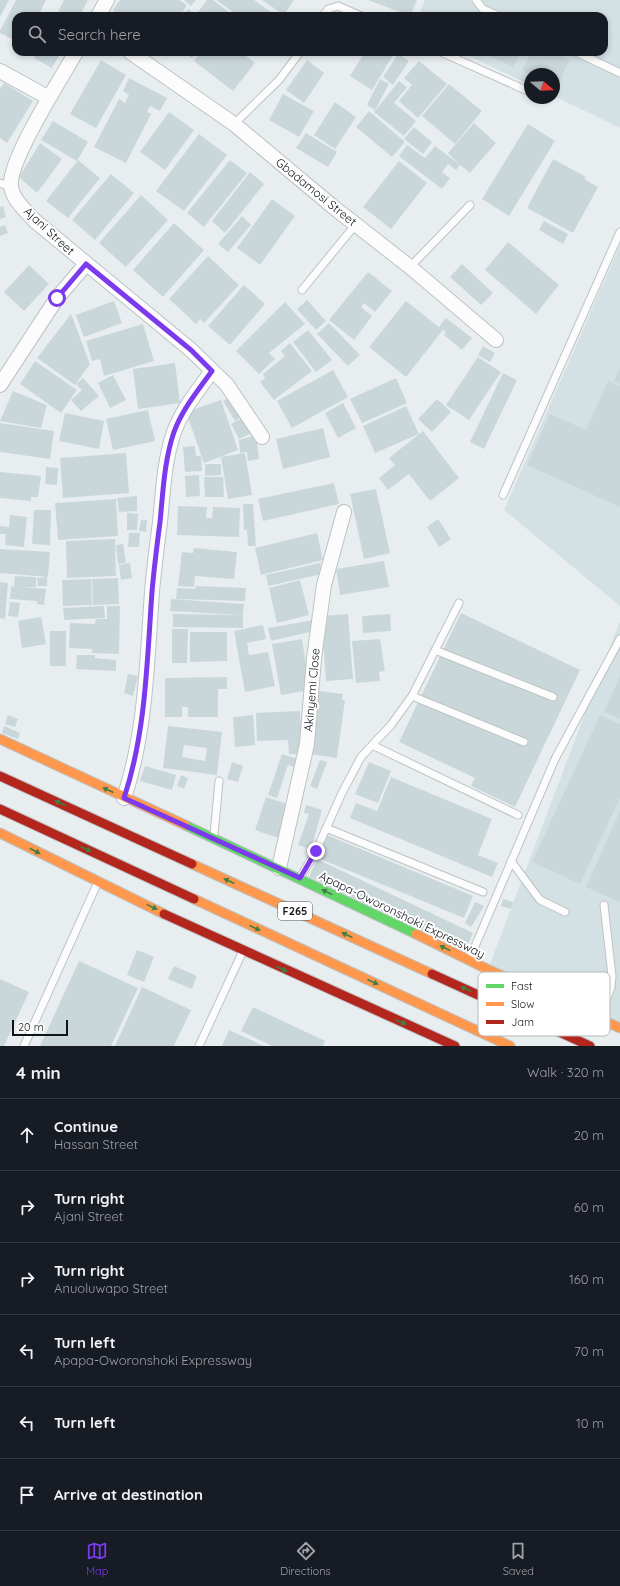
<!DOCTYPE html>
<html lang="en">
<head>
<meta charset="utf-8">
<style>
  body { margin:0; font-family:Quicksand,sans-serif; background:#20242c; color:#f1f3f6 }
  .compass { position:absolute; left:524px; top:68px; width:36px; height:36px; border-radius:50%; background:#171b24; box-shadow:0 2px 6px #0003; rotate:109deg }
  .scale { position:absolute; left:12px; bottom:10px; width:56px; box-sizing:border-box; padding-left:4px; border:2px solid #111516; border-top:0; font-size:11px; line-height:14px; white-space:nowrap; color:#111516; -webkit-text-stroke:3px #fff; paint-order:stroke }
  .stop { position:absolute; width:12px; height:12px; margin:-9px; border:3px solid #7c3aed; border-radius:50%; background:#fff }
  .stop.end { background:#7c3aed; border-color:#fff; box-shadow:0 1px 4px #0008 }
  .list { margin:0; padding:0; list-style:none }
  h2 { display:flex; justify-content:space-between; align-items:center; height:52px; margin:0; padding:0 16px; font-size:17px }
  h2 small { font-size:13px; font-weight:400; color:#9ea1a6 }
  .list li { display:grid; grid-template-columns:26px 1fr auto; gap:12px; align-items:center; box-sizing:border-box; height:72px; padding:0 16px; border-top:1px solid #363941 }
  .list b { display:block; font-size:15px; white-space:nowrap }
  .list p { margin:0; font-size:13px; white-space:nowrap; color:#9ea1a6 }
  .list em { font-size:13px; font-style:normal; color:#9ea1a6 }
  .icon { flex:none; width:22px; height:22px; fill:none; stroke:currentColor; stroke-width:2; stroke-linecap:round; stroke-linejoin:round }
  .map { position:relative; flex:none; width:620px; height:1046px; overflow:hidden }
  .search { position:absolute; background:#171b24; box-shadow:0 2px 6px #0003; left:12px; right:12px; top:12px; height:44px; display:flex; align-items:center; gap:10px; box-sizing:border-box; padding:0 14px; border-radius:12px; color:#9ea1a6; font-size:15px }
  .sheet { height:484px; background:#171b24 }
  nav { display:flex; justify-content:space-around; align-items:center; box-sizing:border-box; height:56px; border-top:1px solid #363941; background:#171b24; font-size:11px; color:#9ea1a6 }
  nav a { display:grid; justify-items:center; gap:2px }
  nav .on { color:#7c3aed }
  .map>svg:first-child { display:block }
  .built { fill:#d4e1e4 }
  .building { fill:#cad7da; fill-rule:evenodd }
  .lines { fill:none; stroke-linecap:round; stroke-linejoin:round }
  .lane-casing { stroke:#bdc2c3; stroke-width:9 }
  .street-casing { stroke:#bdc2c3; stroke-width:16 }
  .fast-casing { stroke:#bdc2c3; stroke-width:11 }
  .slow-casing { stroke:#bdc2c3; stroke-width:11 }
  .jam-casing { stroke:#bdc2c3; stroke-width:11 }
  .lane { stroke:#fcfcfd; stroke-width:7 }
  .street { stroke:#fcfcfd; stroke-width:14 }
  .fast { stroke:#63d668; stroke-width:9 }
  .slow { stroke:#ff974d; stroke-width:9 }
  .jam { stroke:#b3261e; stroke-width:9 }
  .oneway { fill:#3e7f43 }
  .route { stroke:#7c3aed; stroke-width:5 }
  .labels { text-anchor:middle; stroke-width:4; stroke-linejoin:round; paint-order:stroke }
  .shield { fill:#fff; stroke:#585b5c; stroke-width:1 }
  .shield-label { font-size:11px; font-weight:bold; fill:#111516 }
  .street-label { font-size:12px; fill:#111516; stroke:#fff }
  .key { fill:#fff; stroke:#b8b9b9; stroke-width:1 }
  .key-label { font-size:11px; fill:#111516 }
</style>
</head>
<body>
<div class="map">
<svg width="620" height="1046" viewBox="0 0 620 1046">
  <rect width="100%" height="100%" fill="#e8eef0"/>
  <path class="built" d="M425,0H620V128L554,96V74H530V85L461,52H604V16H418Z
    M620,245V606L504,510Z
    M620,621V1027L487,972Z"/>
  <path class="building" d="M0,0H9L0,17Z
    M16,0H46L38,16H16V41L0,33V31Z
    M64,0H88L80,16H56Z
    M120,0H179L187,5L180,16H121L113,10Z
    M184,0H196L191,6Z
    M207,0H213L234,16H202L198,12Z
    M216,0H254L277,16H239Z
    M262,0H294L284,15Z
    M368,0H417L410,16Z
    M188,9L197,16H183Z
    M37,52H61L52,68L34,58Z
    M184,52H196L192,58Z
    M201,52H241L255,63L233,91L194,61Z
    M365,52H395L372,90L350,76Z
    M492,52H521L513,67L490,56Z
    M531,52H551L569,60L557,87L554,85V74H530L522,70Z
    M398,54L409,61L393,85L383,77Z
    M101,60L126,75L96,128L70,114Z
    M307,60L324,73L304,103L286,90Z
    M419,61L447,84L418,118L399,101L412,85L404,78Z
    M129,78L167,98L160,111L150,106L147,112L151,114L126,163L94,147L119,99L125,103L129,95L123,91Z
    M380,79L389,84L375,110L367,105Z
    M399,81L407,87L394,103L416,121L404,136L374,112Z
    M4,83L33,101L7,143L0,138V89Z
    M449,84L482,111L455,144L422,116Z
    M283,94L314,111L299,137L269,120Z
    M335,102L356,117L335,149L314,135Z
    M369,111L405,142L392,157L356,127Z
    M169,112L194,130L165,170L140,152Z
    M53,121L88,142L77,161L41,140Z
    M474,123L496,143L470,173L460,165L456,170L448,164L442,172L450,178L442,189L399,156L407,145L425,158L435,146L459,164L448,153Z
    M528,124L555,141L509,216L482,199Z
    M414,127L432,142L423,154L404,139Z
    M306,133L337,152L328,167L296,148Z
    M199,134L227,155L184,211L156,191Z
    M40,143L62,159L37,193L19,177Z
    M553,159L586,177L584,179L598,187L573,233L527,208Z
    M78,160L100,178L68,218L46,201Z
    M230,160L247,173L204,227L187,213Z
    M399,161L427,183L391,229L363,207Z
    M250,172L264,184L225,233L212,221Z
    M111,174L134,193L95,240L72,220Z
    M141,195L168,220L126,267L99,243Z
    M272,199L295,216L260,265L237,248Z
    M3,206L6,217L0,219V207Z
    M242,216L251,225L228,252L218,244Z
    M544,221L568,234L563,244L539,230Z
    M174,223L204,250L163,297L133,270Z
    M5,225L8,233L0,236V227Z
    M508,242L559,285L536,314L485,270Z
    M208,256L239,285L204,323L200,319L196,324L169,299Z
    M462,264L493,293L481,305L450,277Z
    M29,265L49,284L24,311L4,292Z
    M368,272L392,291L375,312L364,303L361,307L372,316L354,340L329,320Z
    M244,285L265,304L230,345L208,326Z
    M307,300L326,321L316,330L297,309Z
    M114,301L122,323L84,337L76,315Z
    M406,301L439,327L446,318L472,338L462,350L444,335L446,332L443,330L406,377L369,347Z
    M285,302L305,324L269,353L275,359L259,374L236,351Z
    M71,314L90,364L75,385L37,358Z
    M329,323L360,355L348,366L317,334Z
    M143,324L154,361L104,376L100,359L92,361L86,341Z
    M308,330L332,360L316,372L293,342Z
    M290,343L312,371L274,400L260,382L265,378L263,374L285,356L281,351Z
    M483,346L495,353L490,362L478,355Z
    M478,357L501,372L469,420L446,405Z
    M35,361L77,390L61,413L20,384Z
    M175,363L180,403L138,409L133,369Z
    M620,368V384L614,381Z
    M333,370L348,397L292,428L277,401Z
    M503,373L517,380L484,449L470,442Z
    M113,375L126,400L110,408L98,383Z
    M83,378L99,396L81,411L71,400L82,390L76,384Z
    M396,378L407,403L362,423L350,399Z
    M608,381L620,386V507L527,465L550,414L586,430Z
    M13,391L47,405L41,428L0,421Z
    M231,396L244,415L235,421L223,401Z
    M437,399L451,412L432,432L418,419Z
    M221,400L238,450L204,463L186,412Z
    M343,403L356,428L338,438L325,413Z
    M406,406L419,434L375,453L363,426Z
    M148,410L155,441L113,450L106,419Z
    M65,413L104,421L99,449L59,441Z
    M244,417L252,433L239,439L231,424Z
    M0,423L54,431L50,459L0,452Z
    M323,428L330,457L283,469L276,439Z
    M423,431L459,478L430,501L409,474L388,490L379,478L395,465L389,458Z
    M256,435L259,459L248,461L247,452L240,453L239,440Z
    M195,446L196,456H201L202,471L185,472L183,447Z
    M126,453L129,493L63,498L60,458Z
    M245,453L252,495L228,499L221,457Z
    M205,464H221V475L205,476Z
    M46,467L58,468L57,485L45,484Z
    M0,472L41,476L38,497H31V501L0,498Z
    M199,475L200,496L186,497L185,476Z
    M204,477H223L224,497H205Z
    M334,483L339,504L263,521L258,499Z
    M376,489L390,553L364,559L350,494Z
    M137,496V511L119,512L117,498Z
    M116,499L118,536L58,540L55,503Z
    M243,504H253L256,546H248L247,530H244Z
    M178,506L207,507L206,518H212L213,507L240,508L239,537L177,535Z
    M34,510H51L50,545L32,544Z
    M127,513L138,514L137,530H127Z
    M10,515L27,517L24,547L5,545L6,534H0V526L9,527Z
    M438,519L451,539L439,547L427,527Z
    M141,520H147L146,532L139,531Z
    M129,533H140L139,547H128Z
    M317,533L323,560L261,575L255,548Z
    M115,539L116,576L67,578L66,541Z
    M123,544L126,563L118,564L116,545Z
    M194,548L237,552L234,579L195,576L194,587L178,586L182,552L193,553Z
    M0,549L50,552L48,577L0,573Z
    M384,561L389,587L340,595L336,569Z
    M130,563L132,578L121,580L119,565Z
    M320,563L322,574L268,586L266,575Z
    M15,576L36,577V587H22L46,589L44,605L37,604V601L10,599L11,586L14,587Z
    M47,577V586H38L37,578Z
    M118,578L119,604L93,605L92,579Z
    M91,579L92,605L63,606L62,580Z
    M300,580L309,615L277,623L269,588Z
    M0,582L8,583L5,619L0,618Z
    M196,586L246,588L245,601L176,599L177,588L195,589Z
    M171,599L244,604L243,615L170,611Z
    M10,602L20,603L18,617L8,616Z
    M104,606L105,618L64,620L63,608Z
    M107,606H120L119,654L92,653V649L69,648L70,623L95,624L96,619H107Z
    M461,613L580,670L515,807L471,786L475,778L399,742Z
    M173,614L243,615V628L173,627Z
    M348,614L353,679L326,681L321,616Z
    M390,614L391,631L363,633L362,616Z
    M41,617L46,644L22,648L18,621Z
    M314,620V631L271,641L268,628Z
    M263,625L266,639L247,643L249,655L268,652L275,686L245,692L234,631Z
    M172,629H188L187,663H172Z
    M50,631H66V666H50Z
    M190,632H227V661L190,662Z
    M302,639L310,690L281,695L272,644Z
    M380,639L385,671L379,672L380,681L356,683L352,641Z
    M77,655H95V658L116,660V671L76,669Z
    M128,674L138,676L133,696L124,693Z
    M620,676V719L604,712Z
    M227,677V689H218V717H188V707H182V717H165V678Z
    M319,691L343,694L342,700H345L337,758L309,754Z
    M300,711L302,754H289L288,740L257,741L256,713Z
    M8,715L18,719L15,727L5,724Z
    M253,715L255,745L235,747L233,717Z
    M600,715L620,724V798L580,884L532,862Z
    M4,726L20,733L18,739L2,733Z
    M168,726L222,732L217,775L163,768ZM184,745L207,748L205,761L182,757Z
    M282,754L300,760L298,768L288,765L277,798L268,795Z
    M320,760L327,762L317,789L310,786Z
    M232,762L243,766L238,782L227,779Z
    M369,762L391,771L378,803L355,794Z
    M145,766L176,775L172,790L140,781Z
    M181,775L188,778L184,789L177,786Z
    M391,777L492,819L478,855L498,863L492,877L350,818L356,803L377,811Z
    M266,797L293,806L281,839L255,830Z
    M306,805L322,810L311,849L298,845L309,814L304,813Z
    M620,811V902L586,887Z
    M327,835L473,896L464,918L318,858Z
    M317,859L473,933L465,951L309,877Z
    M503,899L513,902L511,909L501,906Z
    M475,902L484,906L471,927L465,923Z
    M137,950L154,957L144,982L127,975Z
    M79,961L138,988L111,1046H40Z
    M174,966L197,976L192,989L168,979Z
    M0,979L29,992L4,1046H0Z
    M142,987L191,1010L174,1046H115Z
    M253,1007L325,1041L323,1046H272L241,1031Z
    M229,1030L264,1046H222Z"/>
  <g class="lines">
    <g class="lane-casing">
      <path id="lane" d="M476,0L483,9L499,16
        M323,16L328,9L338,6L361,16
        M441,52L530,92
        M576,52L620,73
        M234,124L279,80L300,52
        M0,183L11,187
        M410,267L470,205
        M302,290L356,224
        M503,495L620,232
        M435,650L553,697
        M412,696L524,742
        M372,745L518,815
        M326,828L483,892
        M214,835L219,781
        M511,861L540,900L565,912
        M301,876L316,851L342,793L361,757L391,725L412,696L459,603
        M470,958L555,759L620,639
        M601,1016L611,987L612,976L604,905
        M24,1046L97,884
        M199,1046L242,953"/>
    </g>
    <g class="street-casing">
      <path id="street" d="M98,16L107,0
        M76,52C62,77 8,161 11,186C12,199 27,212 35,221L191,350L227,385L262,437
        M130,52L234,124L332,206L410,267L496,340
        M0,71L49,98
        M0,385L57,298L86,264
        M124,798C146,732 147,661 152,592C154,568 157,545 160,522C163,493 164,461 174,432C182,410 198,390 212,371
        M279,868L307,744L314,658L324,585L344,512"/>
    </g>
    <g class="fast-casing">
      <path id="fast" d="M185,825L416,934"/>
    </g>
    <g class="slow-casing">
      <path id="slow" d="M0,739L185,825
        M0,833L164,914
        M192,864L432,974
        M194,899L510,1046
        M416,934L487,969L620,1028"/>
    </g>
    <g class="jam-casing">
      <path id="jam" d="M0,776L192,864
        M0,809L194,899
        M164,914L455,1046
        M432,974L590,1046"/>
    </g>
    <use href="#lane" class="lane"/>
    <use href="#street" class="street"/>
    <use href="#fast" class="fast"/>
    <use href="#slow" class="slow"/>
    <use href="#jam" class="jam"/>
  </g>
  <defs><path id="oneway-solid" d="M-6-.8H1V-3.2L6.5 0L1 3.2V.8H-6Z"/></defs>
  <g class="oneway">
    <use href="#oneway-solid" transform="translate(108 790) rotate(-155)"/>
    <use href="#oneway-solid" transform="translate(60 803) rotate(-155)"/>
    <use href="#oneway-solid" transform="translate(86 849) rotate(25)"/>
    <use href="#oneway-solid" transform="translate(35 851) rotate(27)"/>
    <use href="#oneway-solid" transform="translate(229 881) rotate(-155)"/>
    <use href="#oneway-solid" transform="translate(327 892) rotate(-154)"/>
    <use href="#oneway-solid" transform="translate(152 907) rotate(26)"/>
    <use href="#oneway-solid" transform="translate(255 928) rotate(25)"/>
    <use href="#oneway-solid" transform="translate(347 935) rotate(-155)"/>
    <use href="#oneway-solid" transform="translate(445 948) rotate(-154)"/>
    <use href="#oneway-solid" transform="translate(282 969) rotate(24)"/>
    <use href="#oneway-solid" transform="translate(373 982) rotate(25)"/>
    <use href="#oneway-solid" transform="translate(466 989) rotate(-155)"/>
    <use href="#oneway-solid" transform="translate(401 1022) rotate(24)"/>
  </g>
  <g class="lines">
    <path class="route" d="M57,298L86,264L191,350L212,371C198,390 182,410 174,432C164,461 163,493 160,522C157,545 154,568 152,592C147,661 146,732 124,798L300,878L316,851"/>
  </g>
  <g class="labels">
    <rect class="shield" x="278" y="902" width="34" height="18" rx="3"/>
    <g class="shield-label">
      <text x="295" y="915">F265</text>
    </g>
    <g class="street-label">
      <text transform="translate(316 192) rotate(39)" y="4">Gbadamosi Street</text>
      <text transform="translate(49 231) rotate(43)" y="4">Ajani Street</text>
      <text transform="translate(312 690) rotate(-85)" y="4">Akinyemi Close</text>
      <text transform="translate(402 915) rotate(26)" y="4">Apapa-Oworonshoki Expressway</text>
    </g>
  </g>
  <rect x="478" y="972" width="132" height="64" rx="6" class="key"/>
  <rect x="486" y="984" width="18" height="4" fill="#63d668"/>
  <rect x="486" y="1002" width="18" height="4" fill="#ff974d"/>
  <rect x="486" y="1020" width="18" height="4" fill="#b3261e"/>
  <g class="key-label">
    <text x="511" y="990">Fast</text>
    <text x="511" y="1008">Slow</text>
    <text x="511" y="1026">Jam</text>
  </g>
</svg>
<svg class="compass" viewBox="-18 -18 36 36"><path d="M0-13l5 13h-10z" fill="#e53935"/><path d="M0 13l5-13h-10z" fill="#9ea1a6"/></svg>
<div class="scale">20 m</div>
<div class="stop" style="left:57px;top:298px"></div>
<div class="stop end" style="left:316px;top:851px"></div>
<div class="search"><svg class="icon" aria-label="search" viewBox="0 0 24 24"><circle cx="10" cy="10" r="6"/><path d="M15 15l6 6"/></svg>Search here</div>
</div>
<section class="sheet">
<h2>4 min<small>Walk · 320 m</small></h2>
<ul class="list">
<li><svg class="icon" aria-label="ahead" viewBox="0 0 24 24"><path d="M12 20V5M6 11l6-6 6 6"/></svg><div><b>Continue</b><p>Hassan Street</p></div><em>20 m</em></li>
<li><svg class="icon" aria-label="right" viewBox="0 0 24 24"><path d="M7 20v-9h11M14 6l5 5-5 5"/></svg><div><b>Turn right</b><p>Ajani Street</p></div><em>60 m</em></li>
<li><svg class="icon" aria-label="right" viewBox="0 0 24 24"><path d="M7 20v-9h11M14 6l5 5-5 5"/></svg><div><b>Turn right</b><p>Anuoluwapo Street</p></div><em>160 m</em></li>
<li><svg class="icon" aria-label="left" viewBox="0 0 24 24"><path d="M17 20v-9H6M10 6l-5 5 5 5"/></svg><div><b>Turn left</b><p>Apapa-Oworonshoki Expressway</p></div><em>70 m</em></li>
<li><svg class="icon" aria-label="left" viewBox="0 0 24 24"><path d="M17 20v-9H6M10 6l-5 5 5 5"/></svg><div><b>Turn left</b></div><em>10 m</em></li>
<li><svg class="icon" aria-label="arrive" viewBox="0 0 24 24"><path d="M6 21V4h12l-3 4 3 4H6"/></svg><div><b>Arrive at destination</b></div></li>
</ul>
</section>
<nav>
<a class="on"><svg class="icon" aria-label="map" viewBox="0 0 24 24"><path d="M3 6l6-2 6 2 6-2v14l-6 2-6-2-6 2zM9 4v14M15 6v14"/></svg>Map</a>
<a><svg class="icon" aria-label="directions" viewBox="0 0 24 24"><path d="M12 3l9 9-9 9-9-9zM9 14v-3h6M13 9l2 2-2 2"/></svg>Directions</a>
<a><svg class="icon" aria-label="saved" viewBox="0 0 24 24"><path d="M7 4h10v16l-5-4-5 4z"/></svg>Saved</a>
</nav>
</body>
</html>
